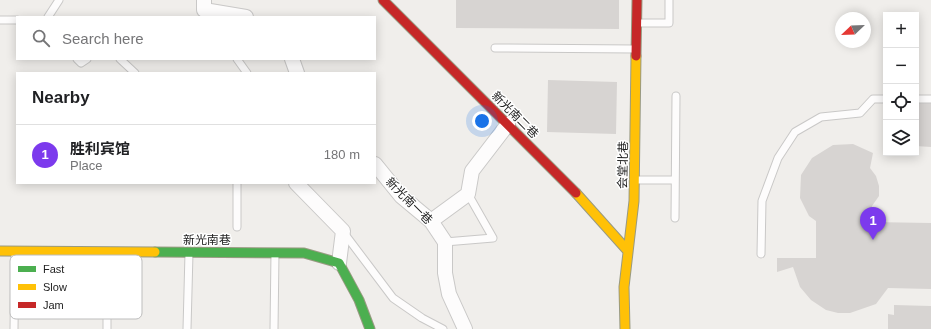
<!DOCTYPE html>
<html lang="en">
<head>
<meta charset="utf-8">
<style>
  body { margin:0; font-family:Helvetica,"Noto Sans SC",sans-serif; background:#f2f2f2; color:#202124 }
  .controls { position:absolute; right:12px; top:12px; display:grid; overflow:hidden; border-radius:0px; box-shadow:0 2px 10px #0003 }
  .controls button { width:36px; height:36px; display:grid; place-items:center; padding:0; border:0; border-bottom:1px solid #e0e0e0; background:#fff; color:#202124; font:20px sans-serif }
  .compass { position:absolute; left:835px; top:12px; width:36px; height:36px; border-radius:50%; background:#fff; box-shadow:0 2px 10px #0003; rotate:247deg }
  .you { position:absolute; left:482px; top:121px; width:14px; height:14px; margin:-10px; border:3px solid #fff; border-radius:50%; background:#1a73e8; box-shadow:0 0 0 6px #1a73e833 }
  .badge { display:grid; place-items:center; width:26px; height:26px; border-radius:50%; background:#7c3aed; color:#fff; font-size:13px; font-weight:700 }
  .pin { position:absolute; translate:-50% -33px; filter:drop-shadow(0 1px 2px #0008) }
  .pin::after { content:''; position:absolute; top:21px; width:14px; height:12px; background:inherit; clip-path:polygon(0 0,100% 0,50% 100%) }
  .list { margin:0; padding:0; list-style:none }
  h2 { display:flex; justify-content:space-between; align-items:center; height:52px; margin:0; padding:0 16px; font-size:17px }
  h2 small { font-size:13px; font-weight:400; color:#757577 }
  .list li { display:grid; grid-template-columns:26px 1fr auto; gap:12px; align-items:center; box-sizing:border-box; height:60px; padding:0 16px; border-top:1px solid #e0e0e0 }
  .list b { display:block; font-size:15px; white-space:nowrap }
  .list p { margin:0; font-size:13px; white-space:nowrap; color:#757577 }
  .list em { font-size:13px; font-style:normal; color:#757577 }
  .icon { flex:none; width:22px; height:22px; fill:none; stroke:currentColor; stroke-width:2; stroke-linecap:round; stroke-linejoin:round }
  .map { position:relative; flex:none; width:931px; height:329px; overflow:hidden }
  .search { position:absolute; background:#fff; box-shadow:0 2px 10px #0003; left:16px; top:16px; width:360px; height:44px; display:flex; align-items:center; gap:10px; box-sizing:border-box; padding:0 14px; border-radius:0px; color:#757577; font-size:15px }
  .panel { position:absolute; background:#fff; box-shadow:0 2px 10px #0003; left:16px; top:72px; width:360px; height:112px; border-radius:0px }
  .map>svg:first-child { display:block }
  .building { fill:#d7d4d2 }
  .lines { fill:none; stroke-linecap:round; stroke-linejoin:round }
  .lane-casing { stroke:#c9c8c7; stroke-width:9 }
  .street-casing { stroke:#c9c8c7; stroke-width:16 }
  .fast-casing { stroke:#999a82; stroke-width:11 }
  .slow-casing { stroke:#999a82; stroke-width:11 }
  .jam-casing { stroke:#999a82; stroke-width:11 }
  .lane { stroke:#fdfcfc; stroke-width:7 }
  .street { stroke:#fdfcfc; stroke-width:14 }
  .fast { stroke:#4caf50; stroke-width:9 }
  .slow { stroke:#ffc107; stroke-width:9 }
  .jam { stroke:#c62828; stroke-width:9 }
  .labels { text-anchor:middle; stroke-width:3; stroke-linejoin:round; paint-order:stroke }
  .street-label { font-size:12px; fill:#222; stroke:#fff }
  .key { fill:#fff; stroke:#bdbdbd; stroke-width:1 }
  .key-label { font-size:11px; fill:#222 }
</style>
</head>
<body>
<div class="map">
<svg width="931" height="329" viewBox="0 0 931 329">
  <rect width="100%" height="100%" fill="#f0eeeb"/>
  <path class="building" d="M456,0H619V29L456,28Z
    M548,80L617,82L616,134L547,132Z
    M916,101L931,102V147L916,146Z
    M853,144L873,153L870,168L876,176L879,186V196L872,206L871,222L931,223V289L888,288L876,304L850,313H838L826,310L811,300L800,287L793,267L777,272V258H816V221L809,216L800,198L801,175L812,158L833,145Z
    M894,305L931,306V329H888V314L894,315Z"/>
  <g class="lines">
    <g class="lane-casing">
      <path id="lane" d="M48,17L59,0
        M0,20H17
        M637,23H669V0
        M495,48L634,49
        M77,59L81,63L87,59
        M120,59L135,73
        M237,59L247,73
        M916,99H931
        M635,180H675
        M675,218L676,96
        M237,227V183
        M344,233L393,298L422,318L443,329
        M445,242L493,238L468,194
        M107,253V329
        M761,254L762,201L778,158L795,132L821,117L860,113L873,99H886
        M14,329L15,253
        M187,329L189,253
        M274,329L275,253"/>
    </g>
    <g class="street-casing">
      <path id="street" d="M204,0V10L246,17
        M292,59L297,73
        M375,164L401,196L431,221L445,242V273L449,294L465,329
        M296,183L343,231L339,263
        M431,221L468,194L472,171L508,124"/>
    </g>
    <g class="fast-casing">
      <path id="fast" d="M155,252L304,253L339,263L359,300L370,329"/>
    </g>
    <g class="slow-casing">
      <path id="slow" d="M576,193L627,250
        M0,251L155,252
        M625,329L624,287L634,201L636,56"/>
    </g>
    <g class="jam-casing">
      <path id="jam" d="M383,0L576,193
        M636,56L637,0"/>
    </g>
    <use href="#lane" class="lane"/>
    <use href="#street" class="street"/>
    <use href="#fast" class="fast"/>
    <use href="#slow" class="slow"/>
    <use href="#jam" class="jam"/>
  </g>
  <g class="labels">
    <g class="street-label">
      <text transform="translate(515 115) rotate(45)" y="4">新光南二巷</text>
      <text transform="translate(623 165) rotate(-89)" y="4">会堂北巷</text>
      <text transform="translate(409 201) rotate(45)" y="4">新光南一巷</text>
      <text x="207" y="244">新光南巷</text>
    </g>
  </g>
  <rect x="10" y="255" width="132" height="64" rx="6" class="key"/>
  <rect x="18" y="266" width="18" height="6" fill="#4caf50"/>
  <rect x="18" y="284" width="18" height="6" fill="#ffc107"/>
  <rect x="18" y="302" width="18" height="6" fill="#c62828"/>
  <g class="key-label">
    <text x="43" y="273">Fast</text>
    <text x="43" y="291">Slow</text>
    <text x="43" y="309">Jam</text>
  </g>
</svg>
<div class="controls">
<button>+</button>
<button>−</button>
<button><svg class="icon" aria-label="locate" viewBox="0 0 24 24"><circle cx="12" cy="12" r="6"/><path d="M12 2v4M12 18v4M2 12h4M18 12h4"/></svg></button>
<button><svg class="icon" aria-label="layers" viewBox="0 0 24 24"><path d="M12 4l9 5-9 5-9-5zM3 14l9 5 9-5"/></svg></button>
</div>
<svg class="compass" viewBox="-18 -18 36 36"><path d="M0-13l5 13h-10z" fill="#e53935"/><path d="M0 13l5-13h-10z" fill="#757577"/></svg>
<div class="you"></div>
<div class="pin badge" style="left:873px;top:240px">1</div>
<div class="search"><svg class="icon" aria-label="search" viewBox="0 0 24 24"><circle cx="10" cy="10" r="6"/><path d="M15 15l6 6"/></svg>Search here</div>
<section class="panel">
<h2>Nearby<small></small></h2>
<ul class="list">
<li><span class="badge">1</span><div><b>胜利宾馆</b><p>Place</p></div><em>180 m</em></li>
</ul>
</section>
</div>
</body>
</html>
